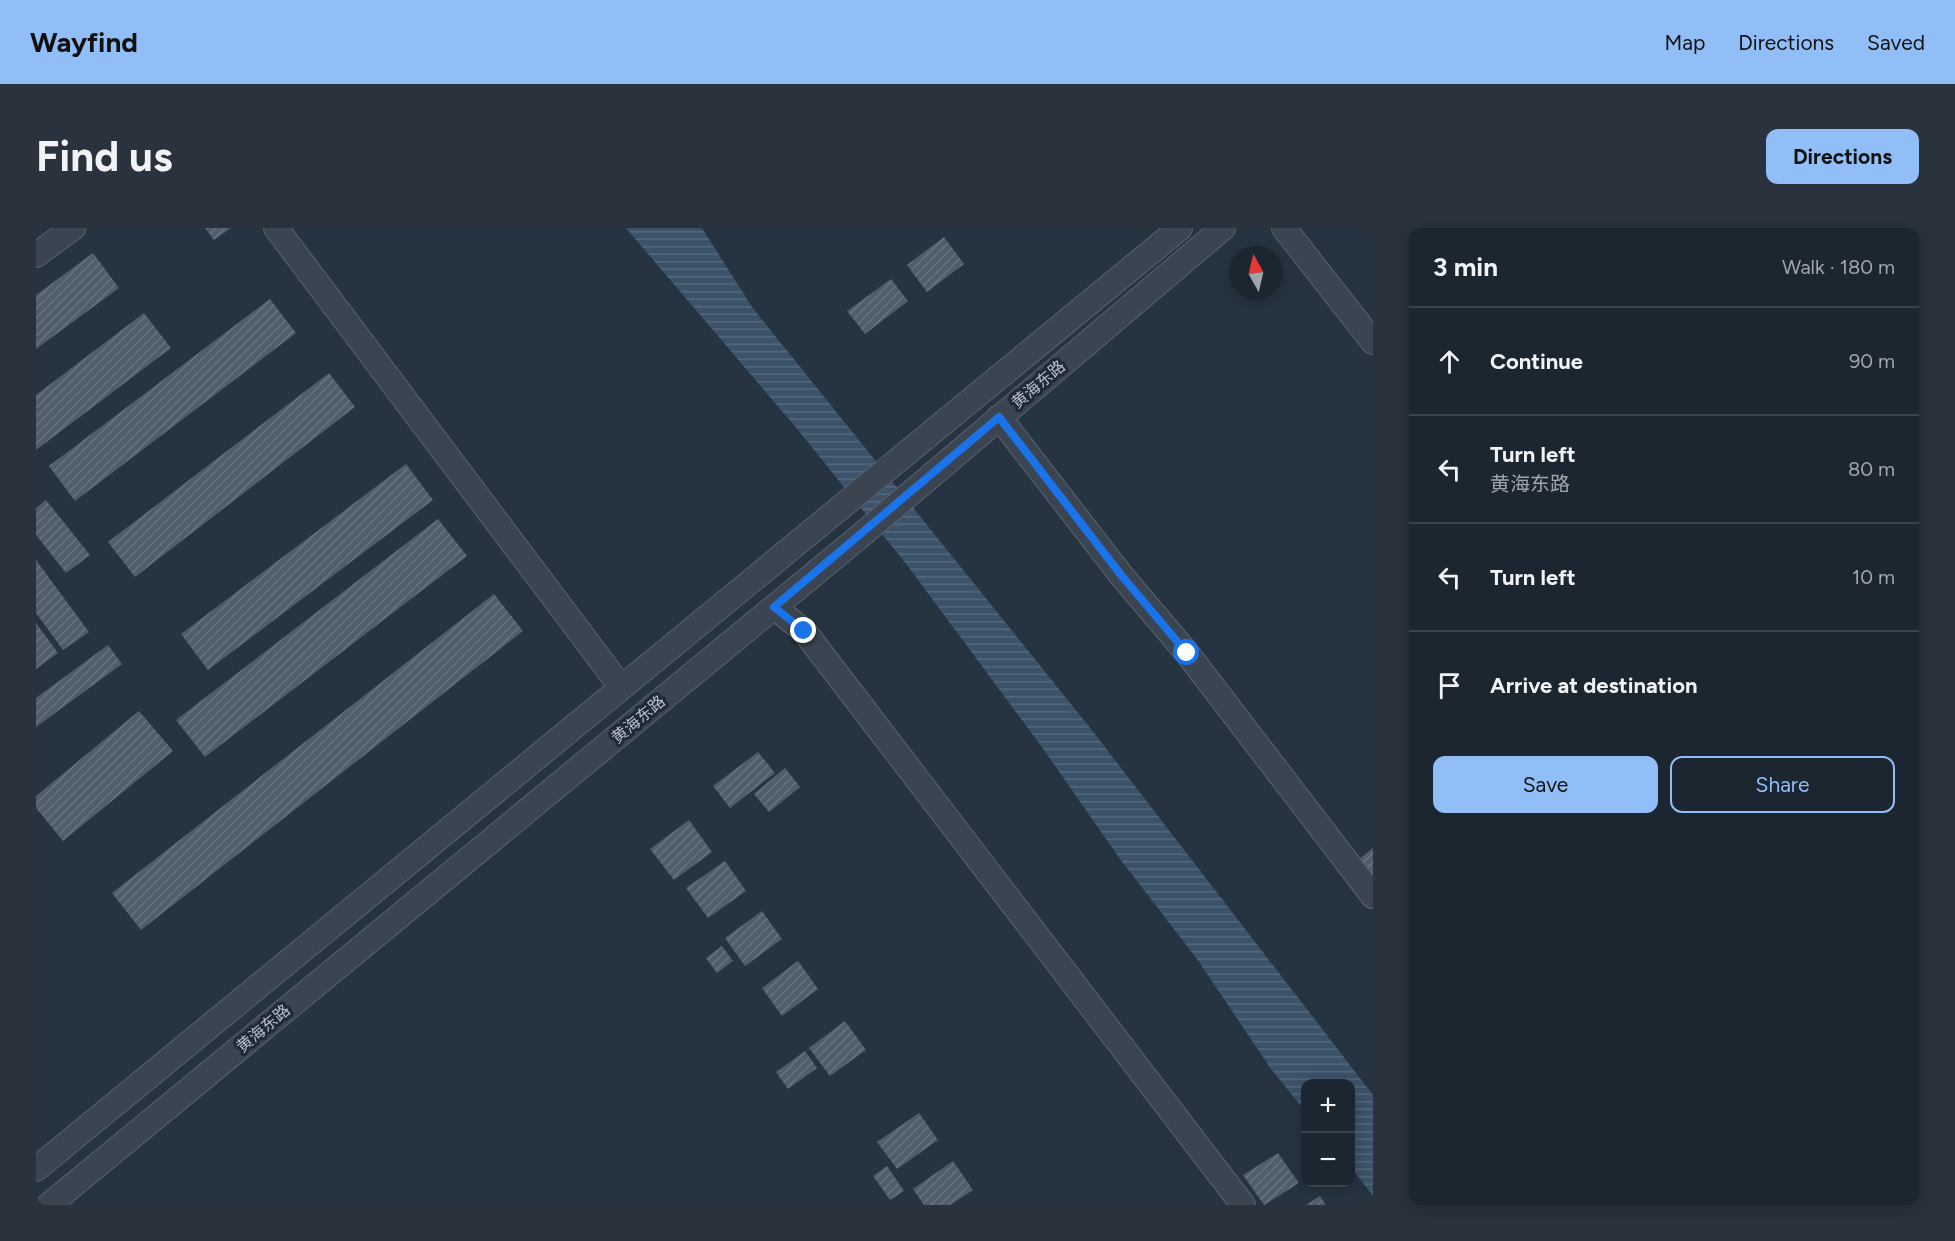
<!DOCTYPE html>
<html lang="en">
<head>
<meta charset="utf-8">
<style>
  body { margin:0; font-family:Figtree,"Noto Sans SC",sans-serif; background:#29323d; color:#f1f3f6 }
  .controls { position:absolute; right:18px; bottom:18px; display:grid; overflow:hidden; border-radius:12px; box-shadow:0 3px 15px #0003 }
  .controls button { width:54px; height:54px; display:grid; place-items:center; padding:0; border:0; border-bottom:2px solid #3a434d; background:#1c2631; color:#f1f3f6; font:30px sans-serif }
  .compass { position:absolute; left:1193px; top:18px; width:54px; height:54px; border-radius:50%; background:#1c2631; box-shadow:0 3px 15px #0003; rotate:352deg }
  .stop { position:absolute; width:18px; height:18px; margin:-14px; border:4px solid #1a73e8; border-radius:50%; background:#fff }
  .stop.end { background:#1a73e8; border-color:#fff; box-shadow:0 2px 6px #0008 }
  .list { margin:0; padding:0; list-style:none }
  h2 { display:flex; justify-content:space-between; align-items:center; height:78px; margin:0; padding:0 24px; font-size:26px }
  h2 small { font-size:20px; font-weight:400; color:#a0a5ab }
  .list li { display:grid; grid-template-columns:39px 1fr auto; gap:18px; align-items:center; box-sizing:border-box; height:108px; padding:0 24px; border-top:2px solid #3a434d }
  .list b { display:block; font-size:22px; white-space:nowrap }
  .list p { margin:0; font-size:20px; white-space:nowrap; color:#a0a5ab }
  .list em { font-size:20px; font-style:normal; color:#a0a5ab }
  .actions { display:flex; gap:12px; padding:18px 24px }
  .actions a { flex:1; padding:14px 0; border:2px solid #91bef7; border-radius:12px; text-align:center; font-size:21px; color:#91bef7 }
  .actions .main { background:#91bef7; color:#111 }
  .icon { flex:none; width:33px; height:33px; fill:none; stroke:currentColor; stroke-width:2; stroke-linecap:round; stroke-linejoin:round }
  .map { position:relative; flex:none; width:1337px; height:977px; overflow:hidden; border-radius:12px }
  header { display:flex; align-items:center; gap:36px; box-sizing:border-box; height:84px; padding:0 30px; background:#91bef7; color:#111 }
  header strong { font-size:28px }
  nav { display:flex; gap:33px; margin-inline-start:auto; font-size:21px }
  .intro { display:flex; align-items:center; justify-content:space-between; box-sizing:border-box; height:144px; padding:0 36px }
  h1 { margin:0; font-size:42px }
  .button { padding:15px 27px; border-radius:12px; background:#91bef7; color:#111; font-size:21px; font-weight:700 }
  main { display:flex; gap:36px; padding:0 36px }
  aside { flex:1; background:#1c2631; border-radius:12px; box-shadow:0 3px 15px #0003 }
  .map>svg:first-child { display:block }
  .water { fill:url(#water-rules) }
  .building { fill:url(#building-hatch) }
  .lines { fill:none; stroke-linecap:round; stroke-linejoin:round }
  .minor-casing { stroke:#59636e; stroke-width:26 }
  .minor { stroke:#3b4551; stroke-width:24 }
  .route { stroke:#1a73e8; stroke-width:8 }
  .labels { text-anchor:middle; stroke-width:6; stroke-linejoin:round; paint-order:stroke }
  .street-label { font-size:16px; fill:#b8c0cb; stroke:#1f2a36 }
</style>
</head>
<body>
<header>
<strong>Wayfind</strong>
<nav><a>Map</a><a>Directions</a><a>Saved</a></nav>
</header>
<div class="intro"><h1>Find us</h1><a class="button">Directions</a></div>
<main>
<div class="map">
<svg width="1337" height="977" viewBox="0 0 1337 977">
  <defs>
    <pattern id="water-rules" width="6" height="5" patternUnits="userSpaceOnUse" patternTransform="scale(1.5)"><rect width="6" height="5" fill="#3c5269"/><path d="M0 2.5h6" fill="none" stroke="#56697d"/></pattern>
    <pattern id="building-hatch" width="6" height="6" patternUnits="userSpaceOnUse" patternTransform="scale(1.5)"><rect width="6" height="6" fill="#505e6c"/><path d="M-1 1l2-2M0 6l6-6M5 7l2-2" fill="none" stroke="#677380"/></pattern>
  </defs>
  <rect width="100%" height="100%" fill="#263341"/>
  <path class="water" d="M590,0H666L716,79L1055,501L1337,867V968L1315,939L1314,856H1270L1269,883L1235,841L1161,731L1084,631L1003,515L871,337L762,202Z"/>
  <path class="building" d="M169,0H195L178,12Z
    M908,9L928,36L891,64L871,37Z
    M57,25L83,60L0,121V67Z
    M855,51L872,73L829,106L811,83Z
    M234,71L260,105L39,273L13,238Z
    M108,85L135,120L0,222V167Z
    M293,145L319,179L99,349L72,314Z
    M370,236L397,272L172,442L145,406Z
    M10,272L54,327L30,345L0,307V280Z
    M402,291L431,328L169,529L140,492Z
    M0,332L53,404L27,422L0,385Z
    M458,366L487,403L105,702L76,665Z
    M0,395L22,425L0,441Z
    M72,417L86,436L0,499V470Z
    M103,483L137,523L27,613L0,580V568Z
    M722,524L739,545L694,580L677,558Z
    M749,540L764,559L733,584L718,566Z
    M653,592L676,624L638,652L614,621Z
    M1337,620V646L1334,648L1322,632Z
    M689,633L710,663L672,690L650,660Z
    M726,683L746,711L709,738L689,710Z
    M686,718L697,733L681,745L670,730Z
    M762,733L782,761L746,788L726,760Z
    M809,793L830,822L794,848L773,820Z
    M769,823L781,840L752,861L740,844Z
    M883,885L902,912L861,941L841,914Z
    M1242,925L1263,955L1228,977L1207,947Z
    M917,933L937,962L914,977H888L877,961Z
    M851,938L868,963L854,972L837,948Z
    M1284,968L1290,977H1270Z"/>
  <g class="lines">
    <g class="minor-casing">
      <path id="minor" d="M240,0L585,459
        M1248,0L1337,114
        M0,27L37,0
        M963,189L1085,347L1151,425L1337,668
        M738,379L768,403L1207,977
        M0,941C382,627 763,314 1144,0
        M13,977L823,309L1187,0"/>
    </g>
    <use href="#minor" class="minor"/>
  </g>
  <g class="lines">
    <path class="route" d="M768,403L738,379L963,189L1085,347L1151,425"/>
  </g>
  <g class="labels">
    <g class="street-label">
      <text transform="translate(1002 156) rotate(-40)" y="6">黄海东路</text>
      <text transform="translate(602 491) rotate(-40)" y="6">黄海东路</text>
      <text transform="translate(227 800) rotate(-40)" y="6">黄海东路</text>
    </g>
  </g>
</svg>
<div class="controls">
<button>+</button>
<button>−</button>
</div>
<svg class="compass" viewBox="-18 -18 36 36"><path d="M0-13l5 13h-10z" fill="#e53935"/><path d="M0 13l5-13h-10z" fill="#a0a5ab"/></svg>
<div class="stop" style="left:1151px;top:425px"></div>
<div class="stop end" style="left:768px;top:403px"></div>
</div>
<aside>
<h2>3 min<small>Walk · 180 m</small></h2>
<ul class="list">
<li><svg class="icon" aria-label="ahead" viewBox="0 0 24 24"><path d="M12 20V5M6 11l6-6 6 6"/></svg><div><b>Continue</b></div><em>90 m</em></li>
<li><svg class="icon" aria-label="left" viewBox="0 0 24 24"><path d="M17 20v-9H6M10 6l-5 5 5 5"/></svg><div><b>Turn left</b><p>黄海东路</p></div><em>80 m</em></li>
<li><svg class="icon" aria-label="left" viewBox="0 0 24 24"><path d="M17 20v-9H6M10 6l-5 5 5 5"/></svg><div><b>Turn left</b></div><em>10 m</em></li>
<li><svg class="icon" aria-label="arrive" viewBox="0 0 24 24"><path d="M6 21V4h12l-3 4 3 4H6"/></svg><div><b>Arrive at destination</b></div></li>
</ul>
<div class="actions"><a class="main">Save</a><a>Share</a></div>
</aside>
</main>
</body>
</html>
